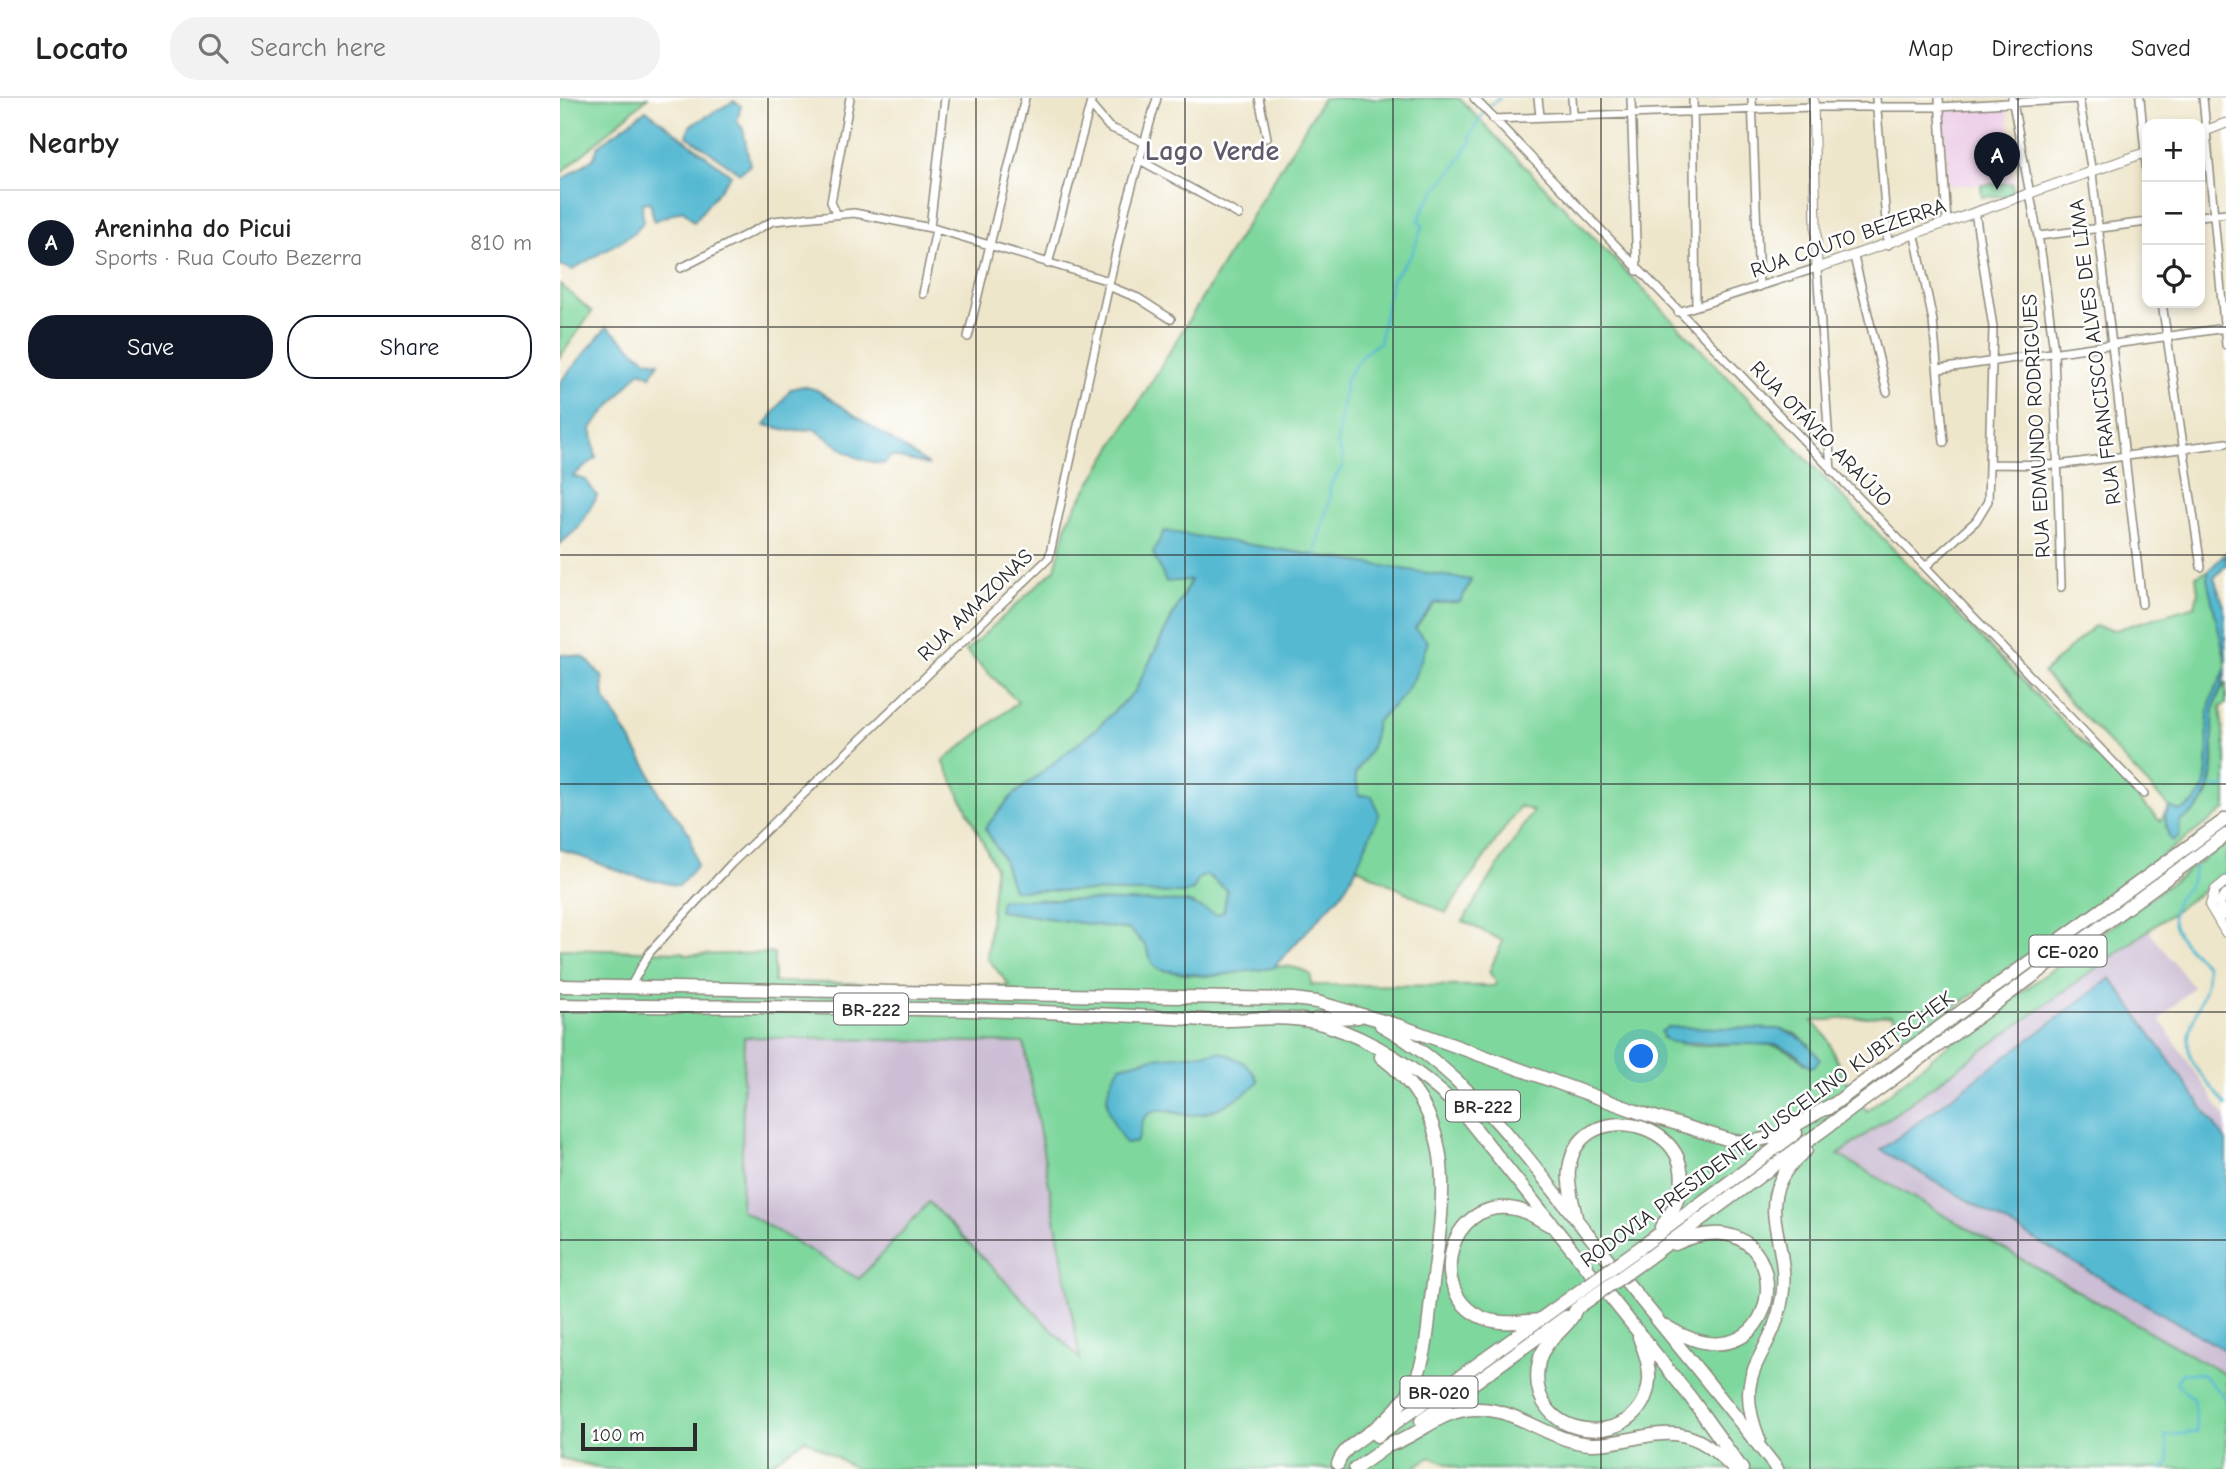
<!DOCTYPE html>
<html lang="en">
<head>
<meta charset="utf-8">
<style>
  body { margin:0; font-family:"Comic Neue",sans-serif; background:#f2f2f2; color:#222 }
  .controls { position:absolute; right:21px; top:21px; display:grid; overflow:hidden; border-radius:14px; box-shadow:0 4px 10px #0003 }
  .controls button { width:63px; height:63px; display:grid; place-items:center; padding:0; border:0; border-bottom:2px solid #e0e0e0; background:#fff; color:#222; font:35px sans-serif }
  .scale { position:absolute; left:21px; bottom:18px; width:116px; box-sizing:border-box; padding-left:7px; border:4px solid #2b2b2b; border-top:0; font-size:19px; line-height:24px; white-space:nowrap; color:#2b2b2b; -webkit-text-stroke:5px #fff; paint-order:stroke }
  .you { position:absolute; left:1082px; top:959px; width:24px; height:24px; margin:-18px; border:5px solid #fff; border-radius:50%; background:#1a73e8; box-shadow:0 0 0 10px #1a73e833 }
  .badge { display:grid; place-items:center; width:46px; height:46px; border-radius:50%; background:#111827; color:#fff; font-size:23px; font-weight:700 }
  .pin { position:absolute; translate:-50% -58px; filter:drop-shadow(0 2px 4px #0008) }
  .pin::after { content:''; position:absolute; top:37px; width:24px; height:21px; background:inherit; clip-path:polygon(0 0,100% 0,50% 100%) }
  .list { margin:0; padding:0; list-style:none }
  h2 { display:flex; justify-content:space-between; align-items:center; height:91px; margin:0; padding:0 28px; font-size:30px }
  h2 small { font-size:23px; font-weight:400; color:#767676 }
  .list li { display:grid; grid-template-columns:46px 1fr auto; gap:21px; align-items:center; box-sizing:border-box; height:105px; padding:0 28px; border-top:2px solid #e0e0e0 }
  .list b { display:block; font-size:26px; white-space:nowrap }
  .list p { margin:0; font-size:23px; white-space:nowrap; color:#767676 }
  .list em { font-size:23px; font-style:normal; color:#767676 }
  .actions { display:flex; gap:14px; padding:21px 28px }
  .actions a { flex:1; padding:16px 0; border:2px solid #111827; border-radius:28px; text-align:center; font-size:24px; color:#111827 }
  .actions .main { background:#111827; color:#fff }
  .icon { flex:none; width:38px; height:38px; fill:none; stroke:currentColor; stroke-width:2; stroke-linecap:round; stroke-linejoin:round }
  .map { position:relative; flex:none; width:1666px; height:1371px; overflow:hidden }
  header { display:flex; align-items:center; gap:42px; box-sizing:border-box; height:98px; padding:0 35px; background:#fff; border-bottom:2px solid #e0e0e0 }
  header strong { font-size:33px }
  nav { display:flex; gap:38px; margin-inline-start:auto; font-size:24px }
  .search { width:490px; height:63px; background:#f2f2f2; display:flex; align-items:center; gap:18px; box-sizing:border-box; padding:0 24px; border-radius:28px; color:#767676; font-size:26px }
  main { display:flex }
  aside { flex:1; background:#fff }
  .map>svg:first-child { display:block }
  .built { fill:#eed0e8 }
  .industrial { fill:#ccbed4 }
  .green { fill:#7ed79d; stroke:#548164; stroke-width:2; fill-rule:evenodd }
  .water { fill:#54b9d2; stroke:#40727e; stroke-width:2 }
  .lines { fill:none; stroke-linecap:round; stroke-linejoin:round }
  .stream { stroke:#54b9d2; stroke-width:2.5 }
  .minor-casing { stroke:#8c887b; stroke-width:10 }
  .tertiary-casing { stroke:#8c887b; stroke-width:11 }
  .trunk-casing { stroke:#8c887b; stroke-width:15 }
  .minor { stroke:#fff; stroke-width:7 }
  .tertiary { stroke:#fff; stroke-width:9 }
  .trunk { stroke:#fff; stroke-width:12 }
  .trunk-bridge-casing { stroke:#8c887b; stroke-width:15; stroke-linecap:butt }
  .trunk-bridge { stroke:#fff; stroke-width:12 }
  .grid { fill:none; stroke:#2b2b2b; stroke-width:2; stroke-opacity:0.55 }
  .labels { text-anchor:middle; stroke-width:5; stroke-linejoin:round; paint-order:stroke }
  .shield { fill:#fff; stroke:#6b6b6b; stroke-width:2 }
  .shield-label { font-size:19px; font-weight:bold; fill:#2b2b2b }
  .street-label { font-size:21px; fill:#2b2b2b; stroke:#fff }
  .district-label { font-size:28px; font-weight:bold; fill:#625a6b; stroke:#fff }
</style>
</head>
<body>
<header>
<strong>Locato</strong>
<div class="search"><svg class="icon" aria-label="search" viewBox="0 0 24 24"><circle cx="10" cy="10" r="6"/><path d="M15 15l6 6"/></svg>Search here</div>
<nav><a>Map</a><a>Directions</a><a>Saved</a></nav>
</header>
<main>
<aside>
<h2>Nearby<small></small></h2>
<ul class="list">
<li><span class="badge">A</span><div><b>Areninha do Picui</b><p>Sports · Rua Couto Bezerra</p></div><em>810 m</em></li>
</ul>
<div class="actions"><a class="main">Save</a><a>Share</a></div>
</aside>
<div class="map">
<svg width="1666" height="1371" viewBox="0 0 1666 1371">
  <rect width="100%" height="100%" fill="#fff"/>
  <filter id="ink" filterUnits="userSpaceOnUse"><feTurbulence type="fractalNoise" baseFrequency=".0143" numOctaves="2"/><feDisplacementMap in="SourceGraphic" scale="14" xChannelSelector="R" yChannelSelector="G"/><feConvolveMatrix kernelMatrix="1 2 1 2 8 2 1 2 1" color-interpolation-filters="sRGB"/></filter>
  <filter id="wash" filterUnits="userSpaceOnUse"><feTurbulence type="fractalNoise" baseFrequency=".00686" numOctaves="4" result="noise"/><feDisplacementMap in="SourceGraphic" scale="28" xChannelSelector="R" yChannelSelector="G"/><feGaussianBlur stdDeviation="1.57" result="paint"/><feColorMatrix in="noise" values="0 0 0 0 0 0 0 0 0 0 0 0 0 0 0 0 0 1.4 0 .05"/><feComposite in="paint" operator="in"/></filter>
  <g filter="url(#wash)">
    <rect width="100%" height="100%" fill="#eee6cb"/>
    <path class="built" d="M1448,11L1453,84L1388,88L1384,13Z"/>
    <path class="industrial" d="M1589,833L1633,889L1600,922L1666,1020V1277L1278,1057Z
      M184,939L464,945L520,1262L369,1105L299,1181L180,1112Z"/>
    <path class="green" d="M0,0H87L0,76Z
      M763,0H899L1306,423L1600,723L1609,709L1483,575L1534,528L1555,532L1635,508L1638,495L1636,478L1649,472L1647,481C1653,506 1666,542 1666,567C1665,579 1655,590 1652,602C1640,637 1664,697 1619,713L1614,710L1605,717L1606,731L1618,728L1620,723C1666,701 1650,656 1653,615C1654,603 1661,594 1666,584V606L1660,609L1666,657V711L1400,906L1344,943L1332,917L1252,923L1267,939L1284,980L1307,1013L1379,954L1666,745V776L1278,1057L1666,1277V1371H900L870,1359L852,1371H296L245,1341L210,1366L209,1371H45L0,1360V851L123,854L126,857L214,855V884L450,888L427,860L435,769L383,663L458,604L406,553L495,471L508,422ZM631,481L911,482L900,504L875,505L854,530L842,599L816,624L812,649L795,676C801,705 804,740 796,769L886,815L960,708L973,713L903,823L943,843L929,874L937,885L933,888L751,887V877C724,856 678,879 647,878C630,877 608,875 593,867L586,848L570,832L440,813L634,806L644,814L657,817L664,813L667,792L647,777L639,780L453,792L443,761L425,730L451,699L536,631L575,593ZM1219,931L1236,936L1250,947L1244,965C1209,926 1147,961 1104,940ZM184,939L464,945L520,1261L369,1104L299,1181L181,1112ZM593,960L693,989C675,999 653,1017 632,1017C614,1018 600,1005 584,1020Z
      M1452,85L1453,97L1422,99L1421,87Z
      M0,186L32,214L0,259Z"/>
    <path class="water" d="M174,3L181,8L177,23L183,31L190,67L180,75L127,38L130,28Z
      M86,12L171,77L134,124L123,112L94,123L90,104L82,105L83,124L74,135L12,172L0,167V83L34,60L38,48Z
      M47,229L85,261L99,264L91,278L80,273L31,330L36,360L13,378L26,382L37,398L19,429L0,446V284Z
      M243,288L257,292L369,367L330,358L325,366C290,363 281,348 254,331L231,333L205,327L231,291Z
      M604,433L911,482L900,504L875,505L855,530L868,544L854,580L842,599L816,624L812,649L795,676L799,697L812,698L819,716L794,775L783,794L713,870L649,878L601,872L593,867L586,848L570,832L439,813L441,801L627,804L657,817L664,813L667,792L647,777L639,780L633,792L625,795L453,792L443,761L425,730L451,699L536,631L575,593L631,482L606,484L593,455Z
      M1666,455V467L1654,480L1664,508L1666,564L1647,481L1649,472Z
      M0,556L24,559L42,578L44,599L88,671L99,696L130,736L137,768L119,788L70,777L0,751Z
      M1666,570C1666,586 1656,596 1654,611C1648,654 1666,700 1620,723L1619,738L1612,743L1608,737L1605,717L1610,709L1619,713C1662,698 1642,644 1649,610C1651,597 1661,583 1666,570Z
      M1551,880L1666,1043V1253L1321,1052Z
      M1108,929L1219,931C1238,937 1248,944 1260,961L1255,968L1250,969L1234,954L1218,947L1111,944L1104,940L1101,934Z
      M661,954C677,960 691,966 698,983C687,998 649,1018 630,1017C616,1016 602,1007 588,1016C579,1022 583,1037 575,1045H565C547,1014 538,1000 560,968L593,960Z"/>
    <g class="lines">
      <path class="stream" d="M756,459C755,436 772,410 770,387L782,369L783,359L777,346L786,281L802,257L819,245L832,181L852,156L863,127L859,123C867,93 895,77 907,48L911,47L910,37L928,8L940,0
        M1651,687L1659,691L1666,688
        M1635,768C1634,785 1627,788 1618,801C1601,828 1629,851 1646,867C1653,900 1618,928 1631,960C1638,978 1656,992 1666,1008
        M1602,1371L1610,1364L1605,1338L1637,1334L1633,1301L1616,1285L1622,1275L1642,1276L1666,1300"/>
    </g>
  </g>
  <g filter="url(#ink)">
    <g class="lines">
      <g class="minor-casing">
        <path id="minor" d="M699,0L707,40
          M914,0L1584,696
          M978,0L980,18
          M1012,0L1013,16
          M1071,0L1077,173
          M1133,0L1136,208
          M1192,0L1199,189
          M1316,0L1328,147
          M1379,0L1387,125
          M1452,0L1482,160L1494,253L1501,489
          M1519,0L1532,75L1582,506
          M1580,0L1587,77
          M1643,0L1666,247
          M531,8L549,29L583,44
          M933,21L1253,9H1379L1519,1
          M578,61L679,117
          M276,115L271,104L290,0
          M1640,118L1666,115
          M370,129L385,0
          M1355,138L1373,223L1384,344
          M1479,138L1587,124
          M1294,159L1327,294
          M488,166L532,0
          M121,170L213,123L294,115L376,131L549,183
          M548,188L578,200L611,221
          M363,196L376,131
          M1602,205L1641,469
          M1118,214L1257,170L1271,373
          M408,239L465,0
          M1379,271L1666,230
          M1429,366L1497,367L1666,345
          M1366,468L1416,423L1428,403L1433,229L1415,114
          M70,889L90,854L171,766L489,460L566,109L597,0"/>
      </g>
      <g class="tertiary-casing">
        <path id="tertiary" d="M1253,0L1257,170L1587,54
          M1640,35L1666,25
          M1666,783L1655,792L1650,808L1666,835
          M1659,805L1666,818
          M1659,805L1666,796"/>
      </g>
      <g class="trunk-casing">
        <path id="trunk" d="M0,888L733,901L757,904L840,928L1081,1015L1173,1043L1190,1044L1217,1038L1271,1007
          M0,907C215,910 430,908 645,922C685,924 726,914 766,927C816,943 861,974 899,1010L1131,1300L1182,1371
          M756,921L798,919
          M821,927C913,978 971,1066 1036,1146C1096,1221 1158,1295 1217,1371
          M1267,1011L1666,721
          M1016,1119C1013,1104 1007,1086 1009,1071C1020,985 1177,1033 1101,1129
          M1081,1149L1236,1035
          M1088,1160L1666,737
          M1016,1211C1009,1232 984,1241 979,1263C961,1344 1083,1357 1089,1282C1090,1267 1084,1253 1079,1239
          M980,1222C963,1223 943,1227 926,1221C864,1199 887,1098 955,1111C967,1113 978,1121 989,1127
          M1106,1228C1233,1307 1245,1087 1115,1146
          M861,1323L1006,1219
          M817,1338L1014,1197
          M1199,1341C1170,1269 1212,1262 1222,1200C1232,1140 1185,1102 1246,1052
          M827,1348C858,1339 880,1312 914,1311C957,1309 989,1344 1031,1346C1063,1347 1095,1330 1126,1338C1146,1343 1160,1358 1174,1371
          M778,1366C783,1349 802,1341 815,1330C831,1318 844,1304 853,1287C868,1260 868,1223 872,1193C883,1107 902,1019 821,959
          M795,1371L833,1344"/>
      </g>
      <use href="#minor" class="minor"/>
      <use href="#tertiary" class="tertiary"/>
      <use href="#trunk" class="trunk"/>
      <g class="trunk-bridge-casing">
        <path id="trunk-bridge" d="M1014,1197L1081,1149
          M1020,1208L1088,1160"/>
      </g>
      <use href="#trunk-bridge" class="trunk-bridge"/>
    </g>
  </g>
  <path class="grid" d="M208,0V1371M416,0V1371M625,0V1371M833,0V1371M1041,0V1371M1250,0V1371M1458,0V1371M0,229H1666M0,457H1666M0,686H1666M0,914H1666M0,1142H1666"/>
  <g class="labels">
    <g class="shield">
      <rect x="1469.5" y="837.5" width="77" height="31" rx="5"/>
      <rect x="274" y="895.5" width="74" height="31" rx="5"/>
      <rect x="886" y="992.5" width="74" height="31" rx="5"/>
      <rect x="840.5" y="1278.5" width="77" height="31" rx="5"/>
    </g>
    <g class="shield-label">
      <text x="1508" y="860">CE-020</text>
      <text x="311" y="918">BR-222</text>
      <text x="923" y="1015">BR-222</text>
      <text x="879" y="1301">BR-020</text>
    </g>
    <g class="street-label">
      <text transform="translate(1288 140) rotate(-19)" y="7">RUA COUTO BEZERRA</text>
      <text transform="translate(1535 254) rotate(-97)" y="7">RUA FRANCISCO ALVES DE LIMA</text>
      <text transform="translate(1476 328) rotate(-93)" y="7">RUA EDMUNDO RODRIGUES</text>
      <text transform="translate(1261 336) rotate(46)" y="7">RUA OTÁVIO ARAÚJO</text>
      <text transform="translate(415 507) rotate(-44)" y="7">RUA AMAZONAS</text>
      <text transform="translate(1207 1031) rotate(-36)" y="7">RODOVIA PRESIDENTE JUSCELINO KUBITSCHEK</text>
    </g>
    <g class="district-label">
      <text x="652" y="62">Lago Verde</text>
    </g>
  </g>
</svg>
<div class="controls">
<button>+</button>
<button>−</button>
<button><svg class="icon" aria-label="locate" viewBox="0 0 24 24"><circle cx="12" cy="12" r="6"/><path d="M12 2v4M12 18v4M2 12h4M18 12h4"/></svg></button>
</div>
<div class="scale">100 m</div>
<div class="you"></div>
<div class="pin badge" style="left:1437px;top:92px">A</div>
</div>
</main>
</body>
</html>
